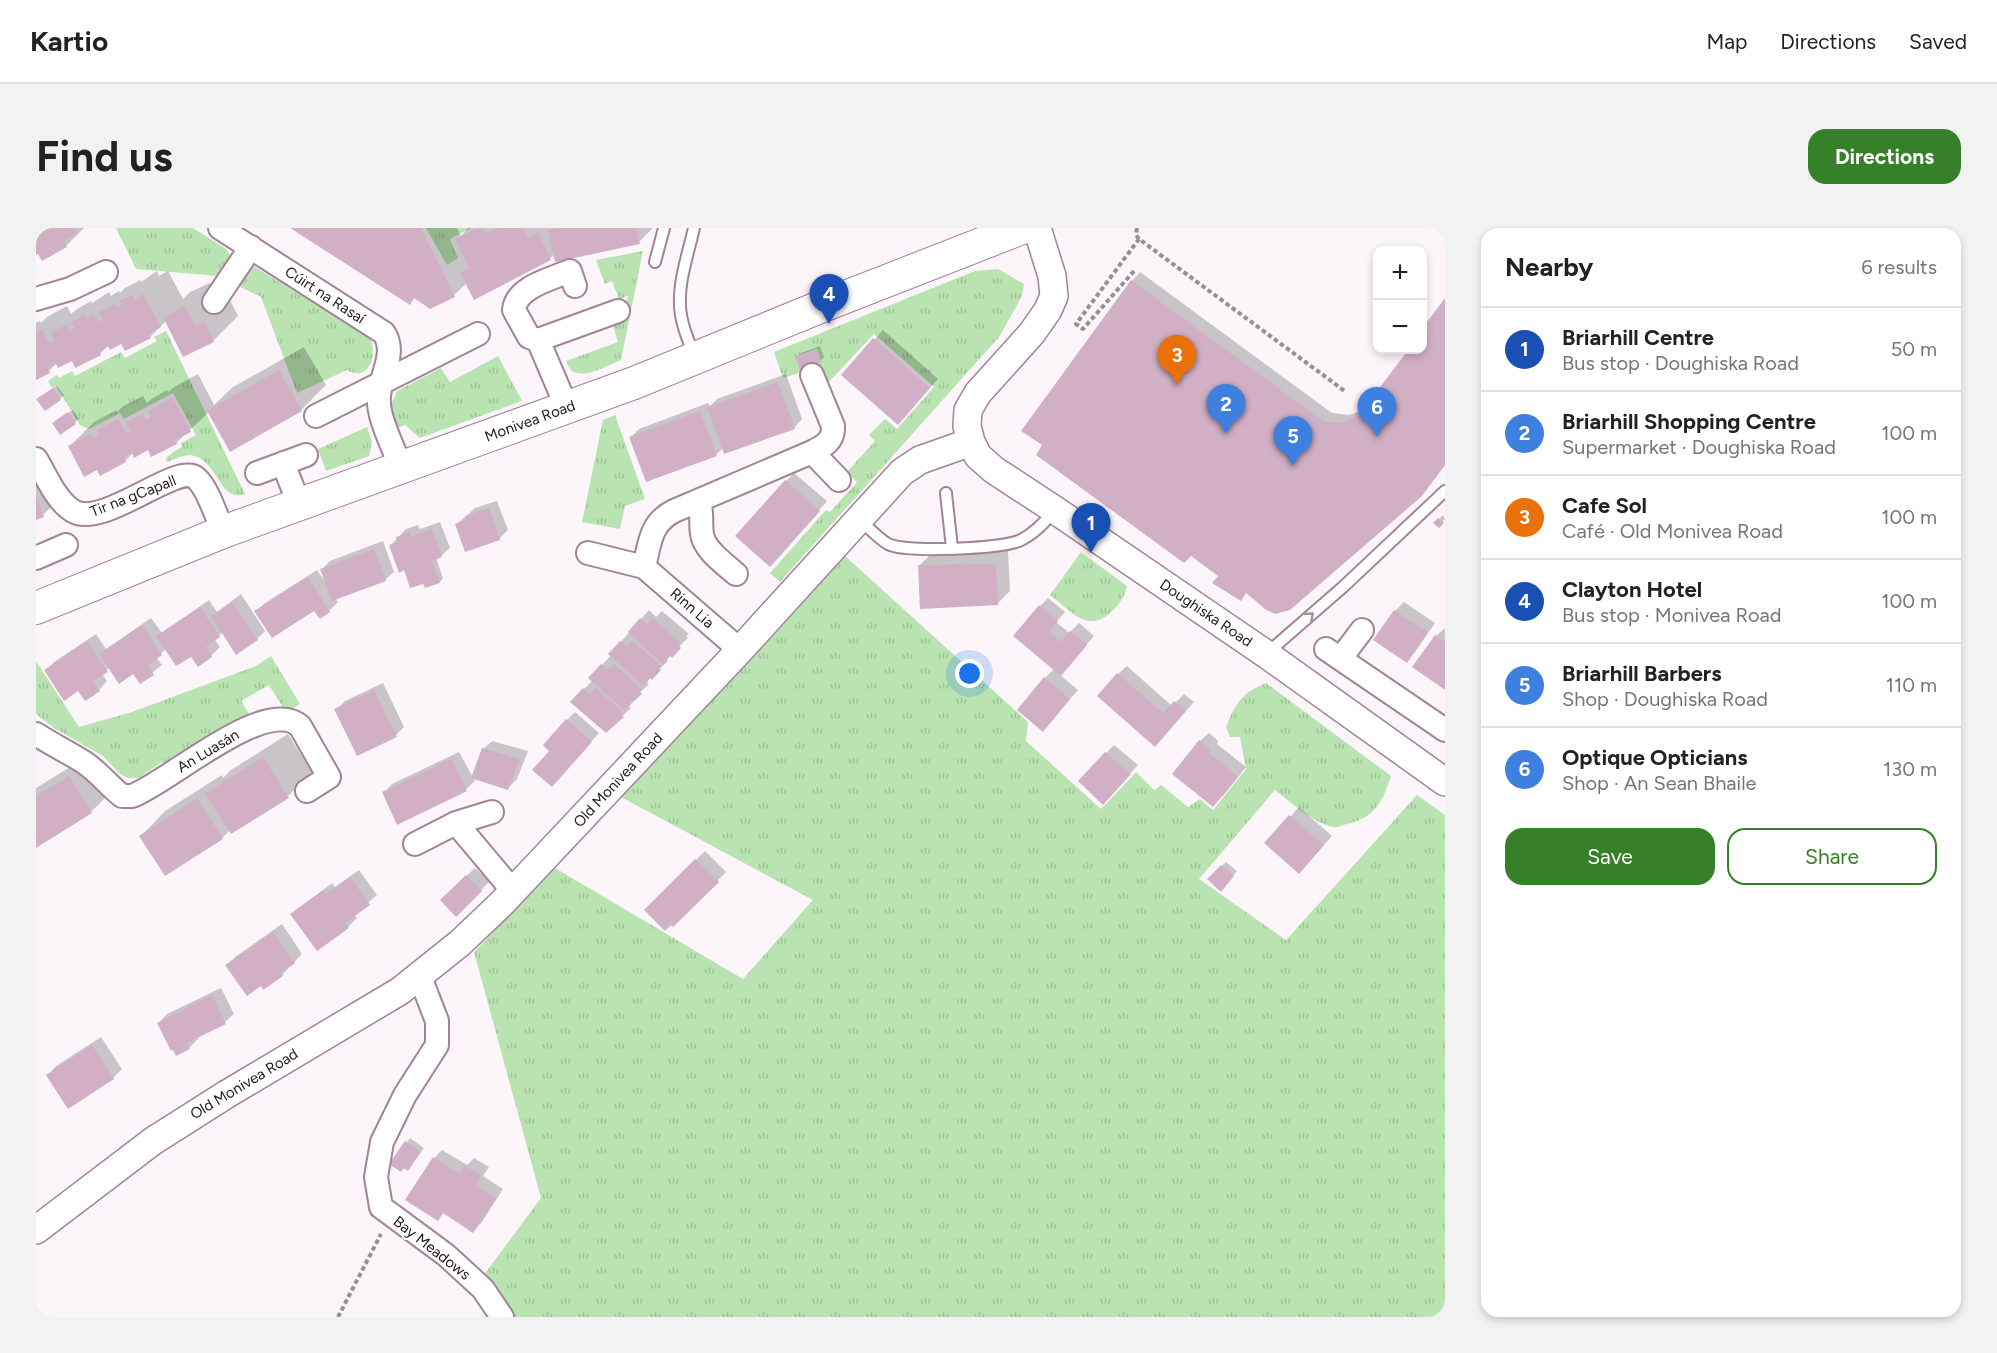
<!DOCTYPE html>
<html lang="en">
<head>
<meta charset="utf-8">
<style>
  body { margin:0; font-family:Figtree,sans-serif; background:#f2f2f2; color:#222 }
  .controls { position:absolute; right:18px; top:18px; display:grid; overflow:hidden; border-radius:12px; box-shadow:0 3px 9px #0003 }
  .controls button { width:54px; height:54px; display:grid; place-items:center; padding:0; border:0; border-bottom:2px solid #e0e0e0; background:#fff; color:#222; font:30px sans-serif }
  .you { position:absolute; left:934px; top:446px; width:21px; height:21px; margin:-15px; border:4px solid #fff; border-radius:50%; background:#1a73e8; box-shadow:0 0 0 9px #1a73e833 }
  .badge { display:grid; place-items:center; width:39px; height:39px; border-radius:50%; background:#358028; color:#fff; font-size:20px; font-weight:700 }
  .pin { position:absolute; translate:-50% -50px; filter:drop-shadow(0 2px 3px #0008) }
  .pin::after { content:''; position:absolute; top:32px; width:21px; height:18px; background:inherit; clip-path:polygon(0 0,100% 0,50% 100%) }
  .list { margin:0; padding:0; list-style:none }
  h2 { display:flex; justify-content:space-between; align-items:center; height:78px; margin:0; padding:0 24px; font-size:26px }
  h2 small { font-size:20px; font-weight:400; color:#767676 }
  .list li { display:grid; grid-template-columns:39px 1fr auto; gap:18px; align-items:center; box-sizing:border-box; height:84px; padding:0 24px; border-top:2px solid #e0e0e0 }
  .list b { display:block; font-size:22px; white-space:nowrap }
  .list p { margin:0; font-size:20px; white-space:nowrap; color:#767676 }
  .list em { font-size:20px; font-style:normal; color:#767676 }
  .actions { display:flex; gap:12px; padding:18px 24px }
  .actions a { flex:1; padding:14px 0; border:2px solid #358028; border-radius:18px; text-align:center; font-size:21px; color:#358028 }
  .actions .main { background:#358028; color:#fff }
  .map { position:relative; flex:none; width:1409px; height:1089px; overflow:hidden; border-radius:18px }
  header { display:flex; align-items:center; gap:36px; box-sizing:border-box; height:84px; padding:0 30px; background:#fff; border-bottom:2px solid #e0e0e0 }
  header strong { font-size:28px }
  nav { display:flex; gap:33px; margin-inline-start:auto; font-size:21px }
  .intro { display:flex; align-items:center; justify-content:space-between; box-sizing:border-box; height:144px; padding:0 36px }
  h1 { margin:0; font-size:42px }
  .button { padding:15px 27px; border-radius:18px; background:#358028; color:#fff; font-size:21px; font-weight:700 }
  main { display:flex; gap:36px; padding:0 36px }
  aside { flex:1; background:#fff; border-radius:18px; box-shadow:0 3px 9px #0003 }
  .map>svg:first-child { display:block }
  .grass { fill:url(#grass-tufts) }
  .shadow { fill:#0003 }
  .building { fill:#d1b0c6 }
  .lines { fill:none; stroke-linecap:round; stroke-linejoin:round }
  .service-casing { stroke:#a28398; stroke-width:14 }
  .minor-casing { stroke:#a28398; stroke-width:26 }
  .tertiary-casing { stroke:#a28398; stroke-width:30 }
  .secondary-casing { stroke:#a28398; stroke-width:34 }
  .path { stroke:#988f95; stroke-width:4; stroke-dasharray:4.5 3; stroke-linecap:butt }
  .service { stroke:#fff; stroke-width:10 }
  .minor { stroke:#fff; stroke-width:22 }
  .tertiary { stroke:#fff; stroke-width:27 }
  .secondary { stroke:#fff; stroke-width:32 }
  .oneway { stroke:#9c979a }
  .labels { text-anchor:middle; stroke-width:4.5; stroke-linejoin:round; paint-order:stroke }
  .street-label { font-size:15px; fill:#23171f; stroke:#fff }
</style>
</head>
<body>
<header>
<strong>Kartio</strong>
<nav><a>Map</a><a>Directions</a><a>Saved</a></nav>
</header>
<div class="intro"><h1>Find us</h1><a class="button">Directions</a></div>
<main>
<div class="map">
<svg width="1409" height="1089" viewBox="0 0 1409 1089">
  <defs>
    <pattern id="grass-tufts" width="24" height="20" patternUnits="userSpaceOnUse" patternTransform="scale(1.5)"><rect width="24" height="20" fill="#b9e4b1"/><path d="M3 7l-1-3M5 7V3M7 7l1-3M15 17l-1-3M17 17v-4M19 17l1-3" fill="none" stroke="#9fc398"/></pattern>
  </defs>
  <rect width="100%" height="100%" fill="#fcf5f9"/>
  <path class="grass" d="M80,0H157L190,21L195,29L182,48L100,41Z
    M390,0H435L414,11L422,30L411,37Z
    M607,23L585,132C569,138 538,159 530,133L582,114L576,95L586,91L592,68L583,71L576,53L569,56L560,32Z
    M217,38L334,110C342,126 333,155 311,142L261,165L225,69L200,57L213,39Z
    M962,41L988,56L986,68L963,109L744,354L734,345L790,282L794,284L821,254L811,244L839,213L833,207L849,191L861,201L898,159L838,106L790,157L783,138L747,150L738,124L939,43Z
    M130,103L209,266C181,275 183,230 154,227C147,227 137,232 131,234L130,230L140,222L146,219L145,215L160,207L137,165L88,191L84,185L53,201L44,197L20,158L16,160L12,153L21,147L23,150L36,143L39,148L85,124L89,130L121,113L118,109Z
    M462,128L486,173L384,210L369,197L362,200L354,179L361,163L405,140L414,154Z
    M579,187L609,271L589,278L584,301L546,294L567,192Z
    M331,199L336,214L333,228L290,243L282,221Z
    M1045,324L1091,358C1088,370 1083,377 1074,385C1051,406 1033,381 1014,367Z
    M809,328L992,494L990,513L1065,581L1100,544L1118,562L1125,557L1152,579L1164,571L1177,582L1210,541L1204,509H1194L1190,499C1200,474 1206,465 1230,455L1355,548C1347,573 1339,590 1311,596C1307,597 1302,600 1298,599C1280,597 1253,573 1239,562L1163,651L1250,712L1381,567L1409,587V1089H479L447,1048L505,970L438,724L519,640L707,751L777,672L585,569Z
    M235,428L264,476L250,484L233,457L205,473L213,486L130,540L126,534L103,550H92L84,546L67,528L18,500L0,486V433L43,499L96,484L220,438Z"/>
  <path class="shadow" d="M0,0H48L30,18L0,26Z
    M257,0H421L425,8L432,0H617L603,14L519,26L514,30L431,55L418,67L379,69L373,75Z
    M121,43L123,48L132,43L147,71L154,64L174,55L183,75L193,70L202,88L177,113L131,92L114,109L73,117L64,126L21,135L13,143L0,150V95L4,93L5,95L11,89L31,78L35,86L41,81L55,73L56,75L73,64L75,68L83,63L84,65L89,60L104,52L105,54Z
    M1104,44L1296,185L1313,187L1330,181L1374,122H1386L1409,73V237L1385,267L1211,364L1204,371L1184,347L1096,53Z
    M847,102L902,151L870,187L807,147Z
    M784,118L788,129L784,133L761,128L765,125Z
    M268,119L290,157L265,182L194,222L173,184L140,215L97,225L89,233L62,240L34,218L58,194L80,182L81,184L87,178L107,168L111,175L117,170L131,162L132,164L138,159L162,146L178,177L197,159Z
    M750,146L766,191L758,200L687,220L680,227L595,209L603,201L672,175L674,178L681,171Z
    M21,158L28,167L24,171L6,168Z
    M37,182L43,191L25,205L22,191Z
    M758,245L791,273L743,329L750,253Z
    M3,249L15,279L7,287L0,290V250Z
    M461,273L472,302L463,311L421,296L439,280Z
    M1407,287L1409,291L1403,298L1399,295Z
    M404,294L414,320L405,328L400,330L407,350L404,354L390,359L388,354L369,341L355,317L370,301L382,297L384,301Z
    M347,313L358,344L349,352L299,370L302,374L293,383L279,381L220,383L229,375L281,342L290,355L286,341L294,333Z
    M972,323L974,363L961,376L884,337L897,324Z
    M205,366L229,403L221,411L187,404L179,412L184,419L175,428L155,427L130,421L120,429L126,437L104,454L97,444L73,440L66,446L71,453L63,462L43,461L10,443L18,434L60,406L70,421L115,390L126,405L173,372L181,384Z
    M1012,370L1029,384L1020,394L1033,405L1043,395L1058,408L1024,447L1042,462L1007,502L1009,450L1018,441L1004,378Z
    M1368,374L1399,395L1379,424L1371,433L1359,383Z
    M613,382L620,389L626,383L653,406L650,408L652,410L630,431L632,433L613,451L611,455L613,456L594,474L595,476L593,479L595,480L570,503L548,461L557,452L566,437L575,427L574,426Z
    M1409,400V461L1400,408Z
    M1091,438L1136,478L1148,466L1158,474L1127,508L1082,446Z
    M347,455L368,499L360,507L300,482L309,473Z
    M539,484L563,505L524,549L515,523L531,492Z
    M1173,505L1182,513L1181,516L1210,539L1186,569L1164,513Z
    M252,506L276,544L252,568L194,602L186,610L105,608L129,583L186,547L187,550L195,542Z
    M456,513L492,523L481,551L472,560L447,521Z
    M1078,517L1102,537L1075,566L1070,525Z
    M423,524L439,553L430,561L348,565L356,556Z
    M57,525L79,560L55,584L0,618V560Z
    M1263,579L1296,608L1272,635L1230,615Z
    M669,623L690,644L637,697L610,682Z
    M1190,634L1201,643L1188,659L1173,651Z
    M439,640L454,653L420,687L414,663Z
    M323,642L341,667L318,687L321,690L312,699L281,721L256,686L296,655L299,659Z
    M246,696L266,726L246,747L191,738L199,729Z
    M185,760L198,786L189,794L161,809L162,811L153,820L123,795L131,786Z
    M65,809L86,841L77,850L33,879L12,847L20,838Z
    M374,910L388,920L375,937L368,938L355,935Z
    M406,922L431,937L438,930L453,939L447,948L467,961L446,994L437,1003L408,984L402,991L398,930Z"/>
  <path class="building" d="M0,0H38L41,6L28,13L31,19L6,33L2,26L0,27Z
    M254,0H385L419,69L394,81L378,70L374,77Z
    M441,0H448L451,6L462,0H487L492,10L502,5L515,32L438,72L424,45L434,40L419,11Z
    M522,0H600L604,16L519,34L512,3Z
    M1095,52L1287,193L1303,195L1312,193L1324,186L1372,122H1386V101L1409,70V237L1386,268L1254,382L1239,386L1229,381L1210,365L1205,373L1176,355L1182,348L1155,328L1148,335L1000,227L1006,217L985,203Z
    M107,66L125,99L113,106L115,110L89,123L85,116L74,122L72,118L63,123L65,127L39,140L36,133L22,140L20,136L11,140L14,145L0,152V105L6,101L14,116L19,113L14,105L30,97L34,102L39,100L35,94L48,87L50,91L58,87L62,94L67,91L63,84L79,76L81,80L86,77L84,73L96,67L99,71Z
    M149,78L159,98L169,94L178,114L147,129L127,89Z
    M837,110L894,160L862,197L805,147Z
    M781,121L785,134L764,141L759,128Z
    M243,142L266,183L194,224L171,183Z
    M742,154L759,201L688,226L671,179Z
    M17,160L25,172L9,183L0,171Z
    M137,170L155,204L139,212L141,216L115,229L112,222L98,230L96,225L88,230L90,234L64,248L61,242L48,249L32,218L55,205L58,210L63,207L61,202L82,191L90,205L95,203L90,194L107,186L110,192L115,189L112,183Z
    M664,183L681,228L610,254L593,209Z
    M32,184L40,196L24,207L16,195Z
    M749,252L784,283L734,339L699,308Z
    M0,270L8,289L0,292Z
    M453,280L464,312L429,324L419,296L430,291L429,288Z
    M1402,290L1408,295L1403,300L1397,295Z
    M396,301L406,329L396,333L404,355L389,360L387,356L374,360L368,342L363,345L353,317L362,314L360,309L374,304L375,308Z
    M338,321L350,353L296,373L284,341Z
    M960,336L962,377L884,381L882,337Z
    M272,349L294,384L284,391L278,383L236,410L218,383Z
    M196,374L222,412L200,427L175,388Z
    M1003,377L1022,393L1013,404L1025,414L1034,403L1051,417L1025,448L977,408Z
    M164,379L184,409L170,419L176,429L162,439L155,429L140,438L120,408Z
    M1358,382L1392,404L1371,435L1337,412Z
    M604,390L611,396L617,390L645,415L643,418L645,420L636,430L634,428L627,436L592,404Z
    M106,397L126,427L112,437L118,447L104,456L97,446L83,456L63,426Z
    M1399,407L1409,414V462L1376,439Z
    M51,413L72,444L57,453L64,463L57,468L49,473L42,463L28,473L8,442Z
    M584,413L591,419L597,413L625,438L623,440L625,442L616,452L614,450L607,458L572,426Z
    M565,436L572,442L578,436L606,461L604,464L606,466L588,482L552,450Z
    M1081,445L1127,485L1138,473L1150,483L1119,519L1061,468Z
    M1008,449L1034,471L1007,504L981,482Z
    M547,460L554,466L560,460L588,485L586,488L588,489L570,505L534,474Z
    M338,462L361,509L321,528L298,481Z
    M530,491L556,514L516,559L496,542L513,523L507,517Z
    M1163,512L1175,522L1173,525L1202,549L1177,579L1136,546Z
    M446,520L484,531L472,562L435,550Z
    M1069,524L1095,546L1067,577L1042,553Z
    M227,529L253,570L195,606L169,566Z
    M415,531L431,563L361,597L346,564Z
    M33,548L56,585L0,620V568Z
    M161,570L187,611L129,648L103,608Z
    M1253,587L1288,617L1263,646L1228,615Z
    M659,631L683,654L637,699L635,697L629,703L608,682Z
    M1185,637L1198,648L1185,664L1171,651Z
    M430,647L446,663L420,689L404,672Z
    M314,649L334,677L309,695L313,700L281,723L254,686L287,662L290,666Z
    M237,704L259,735L245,745L247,748L227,762L225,758L211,768L189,737Z
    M176,767L190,796L151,815L154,821L140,828L137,822L135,823L121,795Z
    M56,817L78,851L32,881L10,847Z
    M369,913L385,924L372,943L368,940L365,944L353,936Z
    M397,929L423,946L428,937L445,948L439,957L460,970L437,1005L407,985L402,993L369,972Z"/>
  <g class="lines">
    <g class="service-casing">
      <path id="service" d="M658,0C652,27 640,59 645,87C647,101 653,114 658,127
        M619,34L628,0
        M910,265L916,320
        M824,292C833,300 842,310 852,316C869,325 968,321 985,312C999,305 1009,294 1019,282
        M1230,426L1307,359L1409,263"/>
    </g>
    <g class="minor-casing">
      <path id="minor" d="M184,0L348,105C361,125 344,148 343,169C341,189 358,220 365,240
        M0,71L34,61L70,44
        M178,74L215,19
        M502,112L582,83
        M531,180L502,112L493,109L478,82C480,59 515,51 534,43L539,58
        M280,188L442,106
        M776,224L803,252
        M0,231C10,247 20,273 37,283C67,301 141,234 160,250C172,260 181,290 187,304
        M247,235L263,276
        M221,245L270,227
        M663,273C667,288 664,294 666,306C668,322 689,336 700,346
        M552,325L608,339
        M0,330L30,317
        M1290,421L1409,502
        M704,422L608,339C614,315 614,295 638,283L776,224C788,218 798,213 797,198L776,147
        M1305,430L1326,402
        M0,506C15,516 30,523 46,533C61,542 72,557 86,568H96C132,555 229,467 264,498L293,549L271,563
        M420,595L456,584
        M379,616L420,595L477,663
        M384,749L401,793V817L369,867L346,914L340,949L345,979L410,1027L447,1061L466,1089"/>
    </g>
    <g class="tertiary-casing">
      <path id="tertiary" d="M1001,0L1016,48L1018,68L1012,82L996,105L942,165L932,182L931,198L935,214L942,228L958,242L1019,282L1230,426L1409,554
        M0,1002L117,913L191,866L364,763L424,715L465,676L704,422L866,244L884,232L935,214"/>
    </g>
    <g class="secondary-casing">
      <path id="secondary" d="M0,380L187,304L598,155L789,77L986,0"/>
    </g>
    <path class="path" d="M1101,0L1100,7L1103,11L1310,164
      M1098,43L1047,101L1040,96L1103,11
      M302,1089L345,1006"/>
    <use href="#service" class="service"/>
    <use href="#minor" class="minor"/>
    <use href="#tertiary" class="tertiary"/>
    <use href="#secondary" class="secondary"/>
  </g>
  <defs><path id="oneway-chevron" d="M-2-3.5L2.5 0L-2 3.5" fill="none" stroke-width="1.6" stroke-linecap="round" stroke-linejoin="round" transform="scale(1.5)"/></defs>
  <use class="oneway" href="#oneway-chevron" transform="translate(1274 388) rotate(-41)"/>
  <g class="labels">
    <g class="street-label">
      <text transform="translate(289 67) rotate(33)" y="5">Cúirt na Rasaí</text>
      <text transform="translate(494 193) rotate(-20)" y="5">Monivea Road</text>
      <text transform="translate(97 268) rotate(-21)" y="5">Tir na gCapall</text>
      <text transform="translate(656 380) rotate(41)" y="5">Rinn Lia</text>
      <text transform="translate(1170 385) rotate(34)" y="5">Doughiska Road</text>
      <text transform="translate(172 523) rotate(-31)" y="5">An Luasán</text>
      <text transform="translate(582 552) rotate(-47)" y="5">Old Monivea Road</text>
      <text transform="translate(208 856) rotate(-31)" y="5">Old Monivea Road</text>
      <text transform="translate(396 1020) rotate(38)" y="5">Bay Meadows</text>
    </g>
  </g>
</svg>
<div class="controls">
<button>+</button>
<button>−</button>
</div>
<div class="you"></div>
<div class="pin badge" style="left:1055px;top:325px;background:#1a4fb4">1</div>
<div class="pin badge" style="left:1190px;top:206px;background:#3f7fe0">2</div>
<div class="pin badge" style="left:1141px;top:157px;background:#e8710a">3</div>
<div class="pin badge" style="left:793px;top:96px;background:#1a4fb4">4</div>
<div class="pin badge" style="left:1257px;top:238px;background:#3f7fe0">5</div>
<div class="pin badge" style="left:1341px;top:209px;background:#3f7fe0">6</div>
</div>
<aside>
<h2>Nearby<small>6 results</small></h2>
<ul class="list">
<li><span class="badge" style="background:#1a4fb4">1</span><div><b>Briarhill Centre</b><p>Bus stop · Doughiska Road</p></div><em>50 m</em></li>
<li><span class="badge" style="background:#3f7fe0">2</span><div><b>Briarhill Shopping Centre</b><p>Supermarket · Doughiska Road</p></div><em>100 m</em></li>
<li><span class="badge" style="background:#e8710a">3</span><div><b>Cafe Sol</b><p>Café · Old Monivea Road</p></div><em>100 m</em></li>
<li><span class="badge" style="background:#1a4fb4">4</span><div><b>Clayton Hotel</b><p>Bus stop · Monivea Road</p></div><em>100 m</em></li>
<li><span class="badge" style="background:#3f7fe0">5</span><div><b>Briarhill Barbers</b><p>Shop · Doughiska Road</p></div><em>110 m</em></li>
<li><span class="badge" style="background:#3f7fe0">6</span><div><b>Optique Opticians</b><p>Shop · An Sean Bhaile</p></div><em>130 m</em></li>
</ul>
<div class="actions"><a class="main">Save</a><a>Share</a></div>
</aside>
</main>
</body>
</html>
